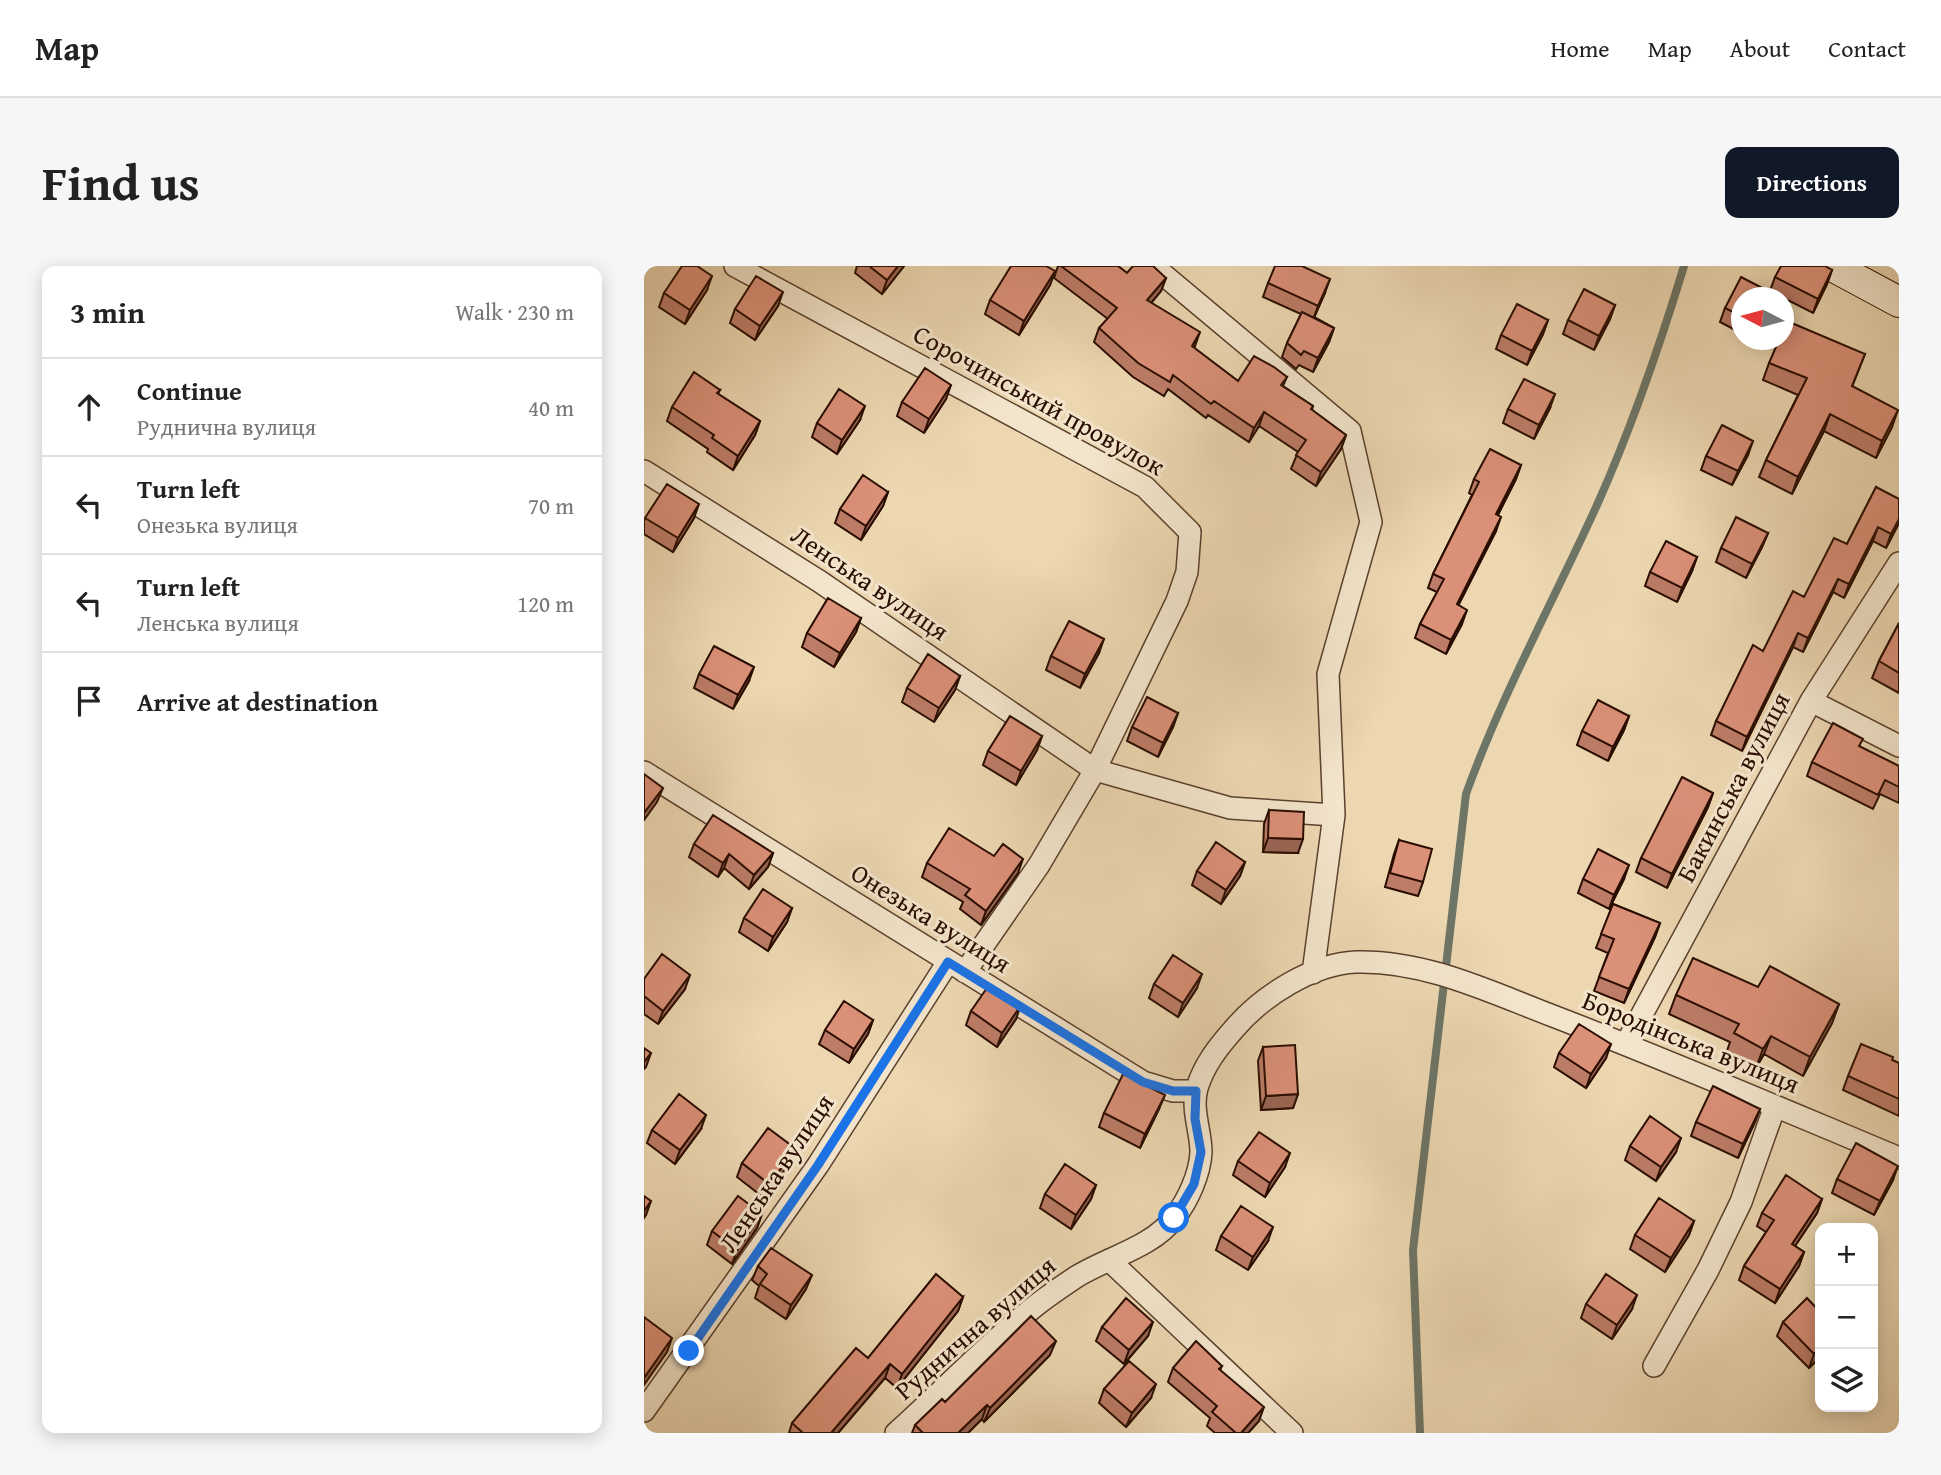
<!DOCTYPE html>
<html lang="en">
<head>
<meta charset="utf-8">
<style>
  body { margin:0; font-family:"Gentium Book Plus",serif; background:#f6f6f6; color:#222 }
  .controls { position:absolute; right:21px; bottom:21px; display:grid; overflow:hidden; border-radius:14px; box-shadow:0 4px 18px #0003 }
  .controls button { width:63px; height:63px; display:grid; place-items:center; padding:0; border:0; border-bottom:2px solid #e0e0e0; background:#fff; color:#222; font:35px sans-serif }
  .compass { position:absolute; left:1087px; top:21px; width:63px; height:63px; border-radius:50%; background:#fff; box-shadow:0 4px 18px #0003; rotate:276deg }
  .stop { position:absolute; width:21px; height:21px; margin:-16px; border:5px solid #1a73e8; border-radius:50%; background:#fff }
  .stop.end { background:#1a73e8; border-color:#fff; box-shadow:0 2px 7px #0008 }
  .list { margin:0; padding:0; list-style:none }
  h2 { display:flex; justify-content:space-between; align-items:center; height:91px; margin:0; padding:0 28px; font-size:30px }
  h2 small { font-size:23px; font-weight:400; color:#767676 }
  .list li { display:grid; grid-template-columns:46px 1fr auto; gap:21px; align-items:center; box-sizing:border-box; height:98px; padding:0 28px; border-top:2px solid #e0e0e0 }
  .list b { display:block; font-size:26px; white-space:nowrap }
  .list p { margin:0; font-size:23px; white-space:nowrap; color:#767676 }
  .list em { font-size:23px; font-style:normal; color:#767676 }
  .icon { flex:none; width:38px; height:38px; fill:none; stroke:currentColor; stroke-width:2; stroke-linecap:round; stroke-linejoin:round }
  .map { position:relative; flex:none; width:1255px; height:1167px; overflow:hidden; border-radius:14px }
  header { display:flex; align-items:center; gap:42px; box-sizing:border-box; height:98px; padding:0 35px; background:#fff; border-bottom:2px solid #e0e0e0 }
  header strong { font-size:33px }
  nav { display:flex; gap:38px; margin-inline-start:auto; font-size:24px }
  .intro { display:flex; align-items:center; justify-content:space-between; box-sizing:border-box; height:168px; padding:0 42px }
  h1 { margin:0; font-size:49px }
  .button { padding:18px 32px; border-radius:14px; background:#111827; color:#fff; font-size:24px; font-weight:700 }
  main { display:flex; gap:42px; padding:0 42px }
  aside { flex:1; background:#fff; border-radius:14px; box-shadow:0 4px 18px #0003 }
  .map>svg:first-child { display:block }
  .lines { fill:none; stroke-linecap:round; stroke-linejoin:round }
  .stream { stroke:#6d7566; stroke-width:8 }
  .street-casing { stroke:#5a402d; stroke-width:24 }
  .secondary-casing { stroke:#2a0d01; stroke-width:32 }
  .street { stroke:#f3e5cc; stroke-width:21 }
  .secondary { stroke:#f3e5cc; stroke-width:30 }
  .wall { fill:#bc7c67; stroke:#2a0d01; stroke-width:2 }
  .shaded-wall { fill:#996554; stroke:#2a0d01; stroke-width:2 }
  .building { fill:#db9078; stroke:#2a0d01; stroke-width:2 }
  .route { stroke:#1a73e8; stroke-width:9 }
  .labels { text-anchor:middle; stroke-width:6; stroke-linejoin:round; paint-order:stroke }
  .street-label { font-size:26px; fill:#2a0d01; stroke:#f3e5cc }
</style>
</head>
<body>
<header>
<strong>Map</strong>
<nav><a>Home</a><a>Map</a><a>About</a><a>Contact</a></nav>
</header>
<div class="intro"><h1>Find us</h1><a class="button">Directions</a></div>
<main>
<aside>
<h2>3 min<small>Walk · 230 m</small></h2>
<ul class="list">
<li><svg class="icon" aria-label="ahead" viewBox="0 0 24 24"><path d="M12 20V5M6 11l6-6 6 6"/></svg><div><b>Continue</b><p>Руднична вулиця</p></div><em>40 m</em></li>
<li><svg class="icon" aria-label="left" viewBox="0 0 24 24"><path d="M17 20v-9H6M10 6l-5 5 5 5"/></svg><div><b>Turn left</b><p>Онезька вулиця</p></div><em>70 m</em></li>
<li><svg class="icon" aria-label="left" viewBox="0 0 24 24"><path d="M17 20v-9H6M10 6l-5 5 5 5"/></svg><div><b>Turn left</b><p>Ленська вулиця</p></div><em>120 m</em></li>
<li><svg class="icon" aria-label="arrive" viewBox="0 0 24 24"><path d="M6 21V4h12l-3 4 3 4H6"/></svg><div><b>Arrive at destination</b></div></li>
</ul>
</aside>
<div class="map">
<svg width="1255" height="1167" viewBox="0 0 1255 1167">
  <rect width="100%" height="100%" fill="#ecd7b1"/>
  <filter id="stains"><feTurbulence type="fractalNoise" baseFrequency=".00286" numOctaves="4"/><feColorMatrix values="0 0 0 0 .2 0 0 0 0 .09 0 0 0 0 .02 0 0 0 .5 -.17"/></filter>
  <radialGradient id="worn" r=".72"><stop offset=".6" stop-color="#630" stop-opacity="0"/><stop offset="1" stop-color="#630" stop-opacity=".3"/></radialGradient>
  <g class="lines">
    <path class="stream" d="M776,1167L769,984L822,528C858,428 909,336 953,239C988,161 1015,82 1040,0"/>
    <g class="street-casing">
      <path id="street" d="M91,0L501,221L546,266L543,306L533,335L451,504L395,599L321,706
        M509,0L706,165L727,256L684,408L690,549L669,707
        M0,205L175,315L451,504L586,542L690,549
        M1167,435L1255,480
        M0,506L499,816L529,825H552
        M982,778L1167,435L1255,297
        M465,994L648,1167
        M1010,1100L1064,1004L1097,936L1131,840
        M0,1145L174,899L304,696
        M252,1167C300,1124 345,1076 395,1037C407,1028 420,1019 432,1011C464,991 508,982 531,951C544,934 556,908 557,886C557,865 547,844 553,822C560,799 574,781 590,763C618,730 668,698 712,696C781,694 846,726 909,750C1026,795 1140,844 1255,892"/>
    </g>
    <g class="secondary-casing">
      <path id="secondary" d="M1188,0L1255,36"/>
    </g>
    <use href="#street" class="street"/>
    <use href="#secondary" class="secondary"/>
  </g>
  <path class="wall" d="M213,0H260L238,28L211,7Z
    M414,0H474L483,7L522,12L517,25L507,37L551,80L550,82L594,115L643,111L639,120L669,140L668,144L702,169L697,183L672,220L647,203L654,186L615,160L605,176L564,149L562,152L524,123L520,130L489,111L450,76L455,62L464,53L410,12Z
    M1188,4L1183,18L1169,47L1126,25L1131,11Z
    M411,5L406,19L375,69L341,48L346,34Z
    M624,17L681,27L670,51L690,62L685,76L669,106L655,99L652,103L638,91L643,77L657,48L619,31Z
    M63,24L41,58L15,41L20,27Z
    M1097,32V67L1076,56L1081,42Z
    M971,39L966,53L950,84L919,68L924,54Z
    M134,40L111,74L86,57L91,43Z
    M904,54L899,68L883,99L852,83L857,69Z
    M1221,88L1208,121L1248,161L1232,192L1180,165L1148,228L1115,211L1122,194L1154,129L1119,114L1125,97Z
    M76,124L74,128L116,155L111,169L89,204L63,186L64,183L23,155L28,141Z
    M302,133L280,167L253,150L258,136Z
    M906,142L890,173L859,157L864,143Z
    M216,154L193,188L168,171L173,157Z
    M1104,189L1088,219L1057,204L1062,190Z
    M877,199L872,213L854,249L852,265L814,339L818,358L802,388L771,372L776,358L793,326L784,322L789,308L828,229L825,227L830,213Z
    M1232,221L1255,257L1242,282L1229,275L1200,332L1189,326L1159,386L1149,381L1098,485L1067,469L1072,455L1119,385L1203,278Z
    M244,226L239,240L217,274L191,257L196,243Z
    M1,252H50L29,286L0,268V255Z
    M1124,267L1118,281L1102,312L1072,296L1077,282Z
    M1053,291L1048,305L1033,336L1001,320L1006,306Z
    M217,352L212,366L190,401L158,381L163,367Z
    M1255,357V427L1228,412L1235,395Z
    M455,387L436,422L402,404L407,390Z
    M55,408L105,415L89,443L50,422Z
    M316,410L311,424L290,456L258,436L263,422Z
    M534,447L529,461L514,491L483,475L488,461Z
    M985,450L980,464L964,495L933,479L938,465Z
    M398,470L393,484L372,519L339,499L344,485Z
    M1216,481L1255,500V537L1236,528L1229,543L1163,510L1168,496Z
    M1069,527L1064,541L1023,622L992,606L997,592Z
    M625,544L654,587L619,586L620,558Z
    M755,574L779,616L774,630L741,621L750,588Z
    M50,578L129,587L124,601L105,623L80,602L74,611L45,591Z
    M601,596L596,610L577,638L548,619L553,605Z
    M283,597L374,607L337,659L316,643L319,636L278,611Z
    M939,613H980L965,643L934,627Z
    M969,638L1016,657L1011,671L980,737L950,725L964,687L952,682Z
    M148,642L143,656L124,685L95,666L100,652Z
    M0,713L41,723L14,758L0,748Z
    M510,718L553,722L534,751L505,732Z
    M1114,721L1195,738L1188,757L1159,810L1120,788L1112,802L1083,785L1086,776L1025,748L1032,729Z
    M327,745L372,753L353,781L322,759Z
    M229,754L224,768L205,797L175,778L181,764Z
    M619,781L654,828L649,842L617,844L614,795Z
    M915,787L962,792L942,822L910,801Z
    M1248,794L1255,797V850L1199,824L1204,810Z
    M515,843L496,882L455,861L460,847Z
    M1116,843L1111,856L1094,892L1047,870L1052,856Z
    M57,863L31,898L3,877L8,864Z
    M986,880L1032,886L1012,915L981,894Z
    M594,895L641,901L621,931L589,909Z
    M98,897H146L120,932L93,911Z
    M1193,913L1249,914L1230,949L1188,927Z
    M452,919L447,933L427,963L396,942L401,928Z
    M1178,933L1173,947L1151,980L1160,986L1155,1000L1131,1037L1095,1014L1100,1000L1122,966L1113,960L1118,947Z
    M118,948L113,962L88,998L63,979L68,965Z
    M1050,955L1045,969L1021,1006L986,983L991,969Z
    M577,970L624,975L604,1004L572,984Z
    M114,1000L162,1023L142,1053L111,1032L115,1020L108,1014Z
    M319,1031L314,1045L253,1122L241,1112L194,1167H145L148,1157L224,1092Z
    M942,1038L988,1043L968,1073L937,1052Z
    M1139,1056L1176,1091L1165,1102L1133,1070Z
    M458,1061L504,1070L480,1098L452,1075Z
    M406,1089L340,1156L338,1153L324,1167H268L271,1159L301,1136Z
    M578,1100L576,1104L615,1155L604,1167H571L563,1160L566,1152L524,1116L529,1102Z
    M460,1123L507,1132L482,1161L455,1137Z"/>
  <path class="shaded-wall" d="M254,0H260L238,28L243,14Z
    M1188,4L1183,18L1169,47L1174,33Z
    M411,5L406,19L375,69L380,55Z
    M68,10L63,24L41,58L46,44Z
    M522,12L517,25L498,48L503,34Z
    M686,13L681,27L669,54L674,40Z
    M139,26L134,40L111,74L116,60Z
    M971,39L966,53L950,84L955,70Z
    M904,54L899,68L883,99L888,85Z
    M690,62L685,76L669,106L674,92Z
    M556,66L551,80L543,94L548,80Z
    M307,119L302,133L280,167L285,153Z
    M911,128L906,142L890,173L895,159Z
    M221,140L216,154L193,188L198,174Z
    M1254,144L1248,161L1232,192L1238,175Z
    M620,146L615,160L605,176L610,162Z
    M1186,148L1180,165L1148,228L1154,211Z
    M116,155L111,169L89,204L94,190Z
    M702,169L697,183L672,220L677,206Z
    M1109,175L1104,189L1088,219L1094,205Z
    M877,199L872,213L847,262L852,248Z
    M244,226L239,240L217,274L222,260Z
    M55,238L50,252L29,286L34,272Z
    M857,251L852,265L808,352L813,338Z
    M1255,253V257L1242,282L1247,268Z
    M1234,261L1229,275L1200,332L1205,318Z
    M1124,267L1118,281L1102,312L1108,298Z
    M1053,291L1048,305L1033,336L1038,322Z
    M1194,313L1189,326L1159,386L1164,372Z
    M823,344L818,358L802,388L807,374Z
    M217,352L212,366L190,401L196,387Z
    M1154,367L1149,381L1098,485L1103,471Z
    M460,373L455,387L436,422L441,408Z
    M110,401L105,415L89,443L94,429Z
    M316,410L311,424L290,456L295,442Z
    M534,447L529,461L514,491L519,477Z
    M985,450L980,464L964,495L969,481Z
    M398,470L393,484L372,519L377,505Z
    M19,522L13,536L0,554V547Z
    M1069,527L1064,541L1023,622L1028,608Z
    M624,572L659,573L654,587L619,586Z
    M129,587L124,601L105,623L110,609Z
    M85,588L80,602L74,611L79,597Z
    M379,593L374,607L337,659L342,645Z
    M601,596L596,610L577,638L582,624Z
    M985,599L980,613L965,643L970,629Z
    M148,642L143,656L124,685L129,671Z
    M1016,657L1011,671L980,737L985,723Z
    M558,708L553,722L534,751L539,737Z
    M46,709L41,723L14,758L19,745Z
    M1195,738L1188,757L1159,810L1166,791Z
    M377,739L372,753L353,781L358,767Z
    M229,754L224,768L205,797L210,783Z
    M1127,770L1120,788L1112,802L1119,783Z
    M967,778L962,792L942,822L947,808Z
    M7,787L2,801L0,803V796Z
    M654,828L649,842L617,844L622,830Z
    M521,829L515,843L496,882L501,868Z
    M1116,843L1111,856L1094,892L1099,878Z
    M62,849L57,863L31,898L36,884Z
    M1037,872L1032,886L1012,915L1017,901Z
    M152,883L146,897L120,932L125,918Z
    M646,887L641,901L621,931L626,917Z
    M1254,900L1249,914L1230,949L1236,935Z
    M452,919L447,933L427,963L432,949Z
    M1178,933L1173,947L1143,992L1148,978Z
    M7,935L2,949L0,952V945Z
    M118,948L113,962L88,998L93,984Z
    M1050,955L1045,969L1021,1006L1027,992Z
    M629,961L624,975L604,1004L609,991Z
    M1160,986L1155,1000L1131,1037L1136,1023Z
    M168,1009L162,1023L142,1053L147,1039Z
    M993,1029L988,1043L968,1073L973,1059Z
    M319,1031L314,1045L253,1122L258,1108Z
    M509,1056L504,1070L480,1098L485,1084Z
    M28,1072L23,1086L0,1119V1112Z
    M412,1075L406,1089L340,1156L346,1142Z
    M1176,1082V1091L1165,1102L1170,1088Z
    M246,1098L241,1112L194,1167H187Z
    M512,1118L507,1132L482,1161L488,1147Z
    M343,1139L338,1153L324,1167H314Z
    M620,1141L615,1155L604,1167H597Z"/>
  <path class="building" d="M38,0H53L68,10L46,44L20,27Z
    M225,0H254L243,14Z
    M367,0H402L411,5L380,55L346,34Z
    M417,0H474L483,7L489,0H509L522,12L503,34L556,66L548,80L594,115L610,90L630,101L643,111L637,119L669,140L667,143L702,169L677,206L652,189L662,174L620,146L610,162L570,135L567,138L529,109L526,116L494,97L455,62L473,42Z
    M631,0H658L686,13L674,40L624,17Z
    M1137,0H1181L1188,4L1174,33L1131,11Z
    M112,10L139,26L116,60L91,43Z
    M1097,11L1128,27L1126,32H1097V50L1081,42Z
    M940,23L971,39L955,70L924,54Z
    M873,38L904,54L888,85L857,69Z
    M658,46L690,62L674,92L660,85L657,89L643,77Z
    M1143,55L1221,88L1208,120L1254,144L1238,175L1186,148L1154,211L1122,194L1163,112L1125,97L1135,74H1139V63Z
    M281,102L307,119L285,153L258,136Z
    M50,106L76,124L73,127L116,155L94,190L68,172L70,169L28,141Z
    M880,113L911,128L895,159L864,143Z
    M195,123L221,140L198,174L173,157Z
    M1078,159L1109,175L1094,205L1062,190Z
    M846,183L877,199L852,248L857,251L813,338L823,344L807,374L776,358L800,313L789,308L835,216L830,213Z
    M219,209L244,226L222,260L196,243Z
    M23,218L55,238L34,272L1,252Z
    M1232,221L1255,233V253L1247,268L1234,261L1205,318L1194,313L1164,372L1154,367L1103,471L1072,455L1109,379L1119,385L1149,325L1160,331L1190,272L1203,278Z
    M1092,251L1124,267L1108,298L1077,282Z
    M1022,275L1053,291L1038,322L1006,306Z
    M184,332L217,352L196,387L163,367Z
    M425,355L460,373L441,408L407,390Z
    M1255,357V407L1235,395Z
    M70,380L110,401L94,429L55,408Z
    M284,388L316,410L295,442L263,422Z
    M503,431L534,447L519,477L488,461Z
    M954,434L985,450L969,481L938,465Z
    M366,450L398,470L377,505L344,485Z
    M1189,457L1219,473L1215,480L1255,500V521L1241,514L1234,529L1168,496Z
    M0,508L19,522L0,547Z
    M1038,511L1069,527L1028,608L997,592Z
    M625,544L660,546L659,573L624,572Z
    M69,549L129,587L110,609L85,588L79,597L50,578Z
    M305,562L350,590L359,578L379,593L342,645L321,629L326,623L283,597Z
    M755,574L788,583L779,616L746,607Z
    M572,576L601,596L582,624L553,605Z
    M954,583L985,599L970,629L939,613Z
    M119,623L148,642L129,671L100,652Z
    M969,638L1016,657L985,723L955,711L970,673L957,668Z
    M18,688L46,709L19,745L0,730V713Z
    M529,689L558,708L539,737L510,718Z
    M1049,692L1114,721L1126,700L1195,738L1166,791L1127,770L1119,783L1090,767L1095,758L1032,729Z
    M345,719L377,739L358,767L327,745Z
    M200,735L229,754L210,783L181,764Z
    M935,758L967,778L947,808L915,787Z
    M1217,778L1249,791L1248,794L1255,797V833L1204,810Z
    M651,779L654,828L622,830L619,781Z
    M0,782L7,787L0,796Z
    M479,808L521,829L501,868L460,847Z
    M1069,820L1116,843L1099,878L1052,856Z
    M35,828L62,849L36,884L8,864Z
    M1006,850L1037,872L1017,901L986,880Z
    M124,862L152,883L125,918L98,897Z
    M615,866L646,887L626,917L594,895Z
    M1212,877L1254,900L1236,935L1193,913Z
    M421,898L452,919L432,949L401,928Z
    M1142,909L1178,933L1148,978L1160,986L1136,1023L1100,1000L1130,954L1118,947Z
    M0,930L7,935L0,945Z
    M94,930L118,948L93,984L68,965Z
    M1015,932L1050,955L1027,992L991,969Z
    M597,940L629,961L609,991L577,970Z
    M127,982L168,1009L147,1039L116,1018L123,1008L114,1000Z
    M292,1008L319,1031L258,1108L246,1098L187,1167H159L148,1157L212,1082L224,1092Z
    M962,1008L993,1029L973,1059L942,1038Z
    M482,1032L509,1056L485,1084L458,1061Z
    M1163,1032L1176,1046V1082L1170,1088L1139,1056Z
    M387,1050L412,1075L346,1142L343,1139L314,1167H279L271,1159L298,1133L301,1136Z
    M0,1051L28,1072L0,1112Z
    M552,1075L578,1100L575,1103L620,1141L597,1167H592L568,1146L573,1140L529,1102Z
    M485,1095L512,1118L488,1147L460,1123Z"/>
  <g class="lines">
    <path class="route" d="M45,1085L174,899L304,696L499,816L529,825H552L551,853L557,886L550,918L530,952"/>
  </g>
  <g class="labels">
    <g class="street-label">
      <text transform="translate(395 134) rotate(29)" y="9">Сорочинський провулок</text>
      <text transform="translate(226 317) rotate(34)" y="9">Ленська вулиця</text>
      <text transform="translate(1089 521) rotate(-62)" y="9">Бакинська вулиця</text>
      <text transform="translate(287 652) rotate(32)" y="9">Онезька вулиця</text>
      <text transform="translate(1047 776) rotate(22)" y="9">Бородінська вулиця</text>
      <text transform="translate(132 907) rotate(-56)" y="9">Ленська вулиця</text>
      <text transform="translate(331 1062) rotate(-41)" y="9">Руднична вулиця</text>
    </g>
  </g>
  <rect width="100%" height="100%" filter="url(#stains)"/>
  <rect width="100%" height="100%" fill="url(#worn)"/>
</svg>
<div class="controls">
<button>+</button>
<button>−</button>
<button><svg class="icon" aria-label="layers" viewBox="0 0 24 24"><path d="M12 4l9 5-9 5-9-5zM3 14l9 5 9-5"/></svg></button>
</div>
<svg class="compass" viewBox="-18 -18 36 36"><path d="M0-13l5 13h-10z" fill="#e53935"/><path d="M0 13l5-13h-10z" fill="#767676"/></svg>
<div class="stop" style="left:530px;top:952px"></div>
<div class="stop end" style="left:45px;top:1085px"></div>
</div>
</main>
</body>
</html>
